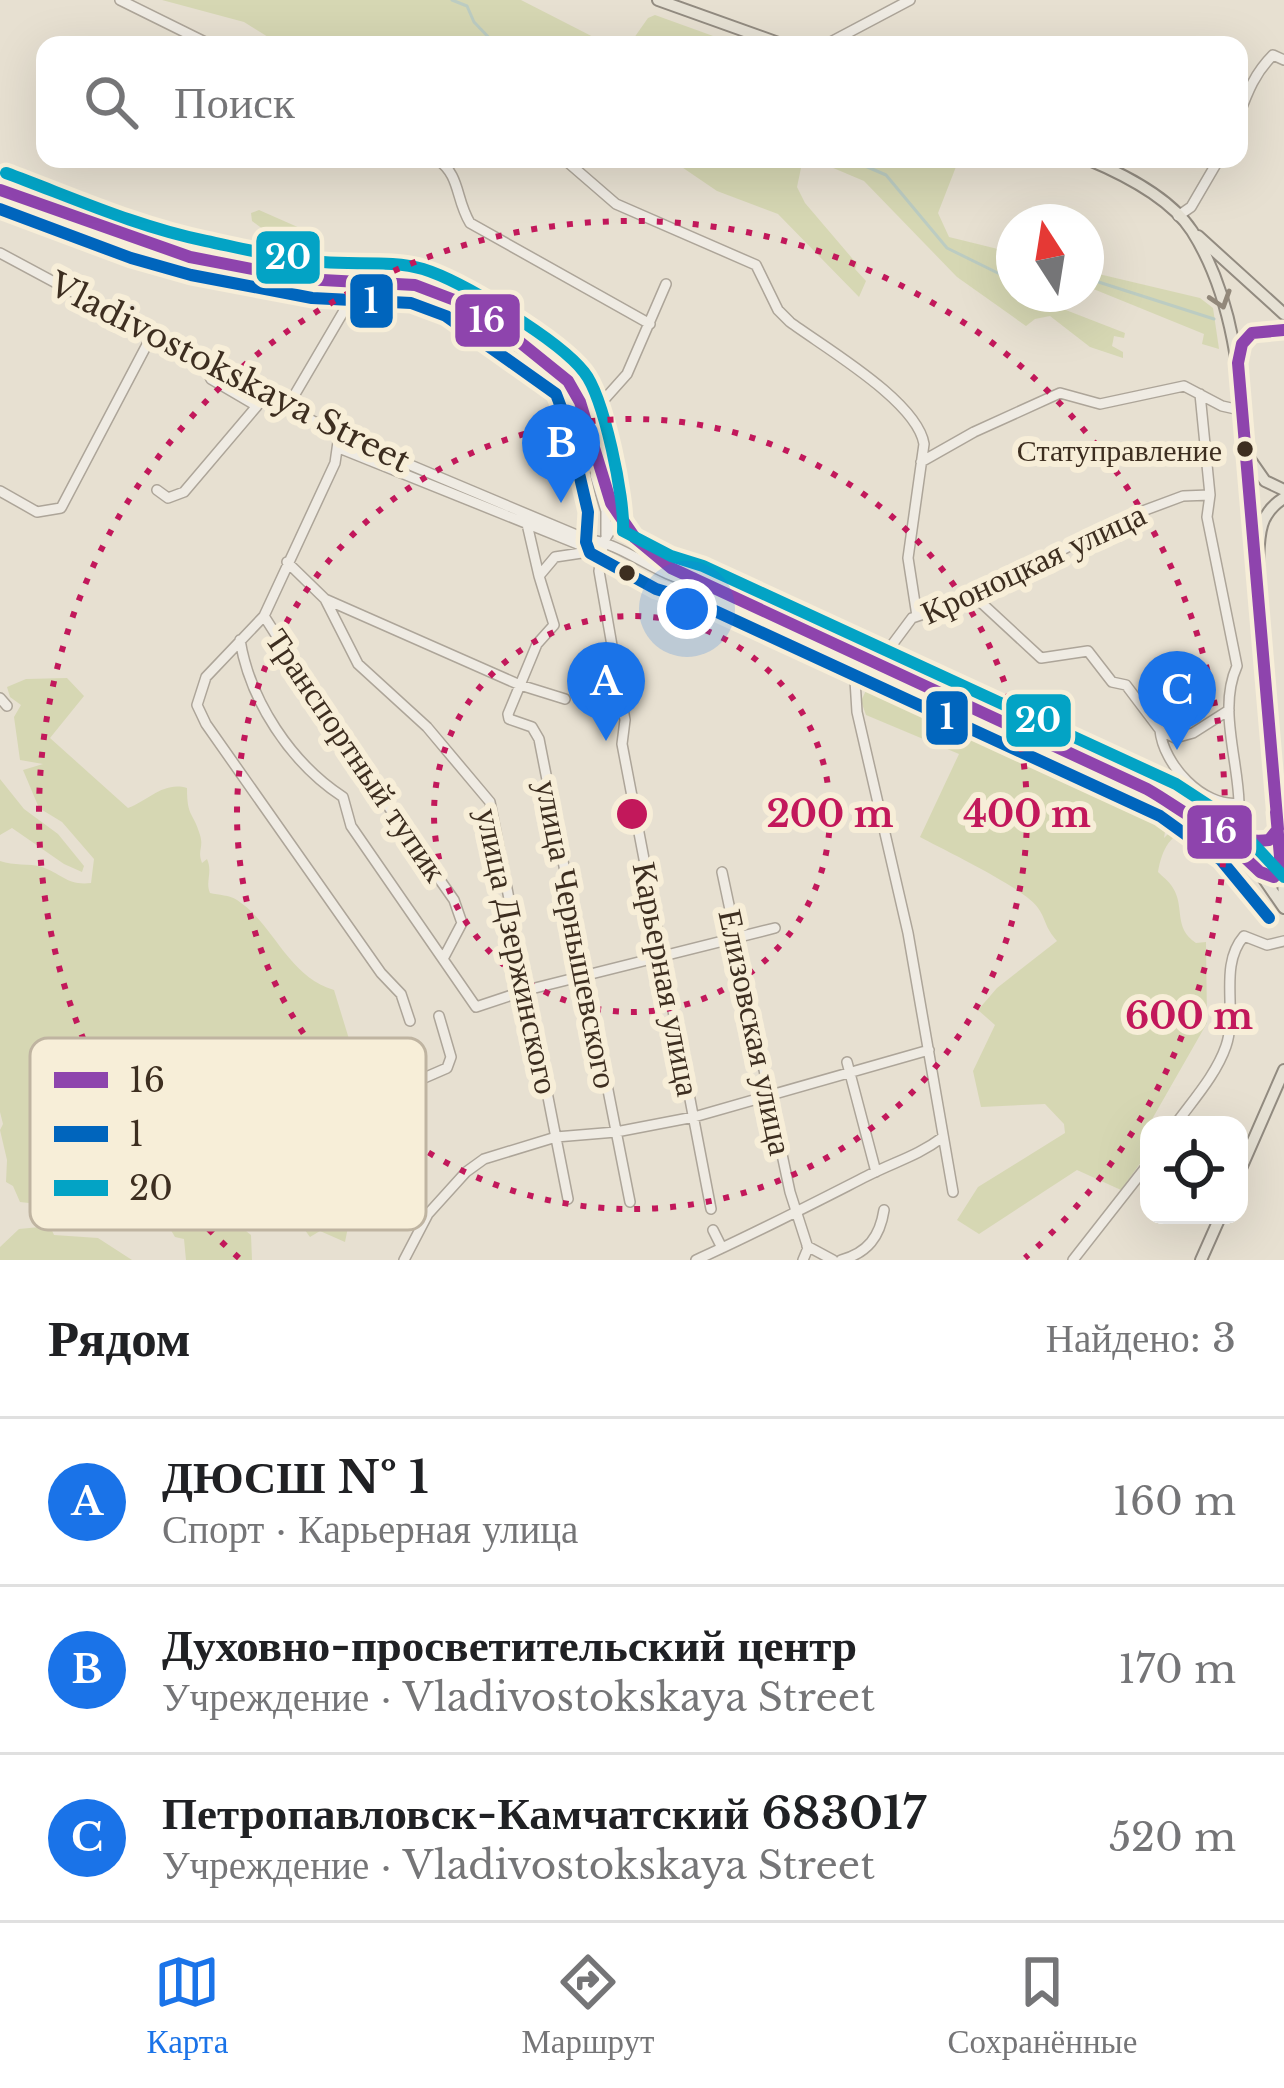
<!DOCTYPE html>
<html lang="ru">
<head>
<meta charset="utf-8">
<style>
  body { margin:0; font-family:"Libre Baskerville",serif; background:#f2f2f2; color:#202124 }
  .controls { position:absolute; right:36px; bottom:36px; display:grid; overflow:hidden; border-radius:24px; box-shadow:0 12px 48px #0002 }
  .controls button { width:108px; height:108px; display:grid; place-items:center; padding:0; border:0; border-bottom:3px solid #e0e0e0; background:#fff; color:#202124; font:60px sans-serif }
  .compass { position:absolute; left:996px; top:204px; width:108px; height:108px; border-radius:50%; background:#fff; box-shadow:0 12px 48px #0002; rotate:348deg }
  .you { position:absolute; left:687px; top:609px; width:42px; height:42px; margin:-30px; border:9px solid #fff; border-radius:50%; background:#1a73e8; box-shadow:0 0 0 18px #1a73e833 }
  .badge { display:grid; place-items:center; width:78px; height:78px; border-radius:50%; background:#1a73e8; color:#fff; font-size:39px; font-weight:700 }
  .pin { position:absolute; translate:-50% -99px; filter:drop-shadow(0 3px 6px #0008) }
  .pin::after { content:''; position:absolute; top:63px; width:42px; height:36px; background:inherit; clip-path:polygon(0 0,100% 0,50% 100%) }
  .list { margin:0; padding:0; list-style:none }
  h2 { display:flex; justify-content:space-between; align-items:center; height:156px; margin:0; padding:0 48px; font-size:51px }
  h2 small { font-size:39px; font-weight:400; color:#757577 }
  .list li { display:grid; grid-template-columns:78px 1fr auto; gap:36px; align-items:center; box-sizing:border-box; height:168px; padding:0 48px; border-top:3px solid #e0e0e0 }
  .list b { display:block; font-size:45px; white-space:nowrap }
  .list p { margin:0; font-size:39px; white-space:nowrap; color:#757577 }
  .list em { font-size:39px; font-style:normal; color:#757577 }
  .icon { flex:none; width:66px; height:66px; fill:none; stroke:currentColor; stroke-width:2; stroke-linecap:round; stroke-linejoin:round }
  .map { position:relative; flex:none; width:1284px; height:1260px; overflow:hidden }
  .search { position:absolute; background:#fff; box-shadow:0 12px 48px #0002; left:36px; right:36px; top:36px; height:132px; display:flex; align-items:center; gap:30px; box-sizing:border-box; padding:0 42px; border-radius:24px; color:#757577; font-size:45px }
  .sheet { height:660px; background:#fff }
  nav { display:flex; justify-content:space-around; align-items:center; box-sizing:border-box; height:168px; border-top:3px solid #e0e0e0; background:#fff; font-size:33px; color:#757577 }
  nav a { display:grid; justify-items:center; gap:6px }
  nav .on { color:#1a73e8 }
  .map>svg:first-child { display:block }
  .green { fill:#d6d7b3 }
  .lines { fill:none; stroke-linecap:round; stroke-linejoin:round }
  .stream { stroke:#bcccc2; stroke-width:3 }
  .minor-casing { stroke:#ada599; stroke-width:12 }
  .major-casing { stroke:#928b80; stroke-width:14 }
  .minor { stroke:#efebe3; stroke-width:9 }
  .major { stroke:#e6e1d4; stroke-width:10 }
  .bus-1-casing { stroke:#f7eed8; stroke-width:21 }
  .bus-2-casing { stroke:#f7eed8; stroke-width:21 }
  .bus-3-casing { stroke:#f7eed8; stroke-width:21 }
  .bus-1 { stroke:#8e44ad; stroke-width:12 }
  .bus-2 { stroke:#0065bd; stroke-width:12 }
  .bus-3 { stroke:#03a3c5; stroke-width:12 }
  .oneway { stroke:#92887a }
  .ring { fill:none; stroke:#c2185b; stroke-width:6; stroke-dasharray:6 12 }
  .bus-dot { fill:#3d2e20; stroke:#f7eed8; stroke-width:4.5 }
  .labels { text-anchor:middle; stroke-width:12; stroke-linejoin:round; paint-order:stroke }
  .bus-label { font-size:30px; fill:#3d2e20; stroke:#f7eed8; text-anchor:end }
  .street-label { font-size:33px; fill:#3d2e20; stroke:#f7eed8 }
  .key { fill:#f7eed8; stroke:#bfb4a1; stroke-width:3 }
  .key-label { font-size:33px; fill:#3d2e20 }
  .centre { fill:#c2185b; stroke:#f7eed8; stroke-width:6 }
  .ring-label { font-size:36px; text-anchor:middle; font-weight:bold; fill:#c2185b; stroke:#f7eed8; stroke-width:12; stroke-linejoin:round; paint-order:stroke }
  .line-badge { stroke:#f7eed8; stroke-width:4.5 }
  .badge-label { font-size:33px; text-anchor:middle; font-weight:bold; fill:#fff }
</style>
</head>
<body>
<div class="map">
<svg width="1284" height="1260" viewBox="0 0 1284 1260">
  <rect width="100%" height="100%" fill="#e7e0d1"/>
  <path class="green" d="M162,0H521L609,45H281L244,22Z
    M655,15L738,45H629L648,18Z
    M670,159H811L801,168L797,187L805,203L857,264L855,269L866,281L859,297L778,214L717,191Z
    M812,159H959L938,213L949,237L1014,253V294H1061L1058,307L1125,333L1124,338L1114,336L1112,346L1123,352V358L1090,347L1050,316L1035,319L1026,326L957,277L864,181Z
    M259,210L318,236L320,259L309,263L252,221L251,213Z
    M1086,271L1200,298L1213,308L1219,349L1202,344L1204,334L1086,286Z
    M67,678L84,696L50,738L128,808C149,800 164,781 187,788C187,818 193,811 200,835C204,848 197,850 202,863L207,859C213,872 205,882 210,893C219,895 229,895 237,900C274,924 287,976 334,990L364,1088L314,1178L322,1182L345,1179L353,1206L359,1192L370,1199L369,1218L348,1227L345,1242L320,1231L310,1237L296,1218L243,1196L235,1184L221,1179L222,1154L217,1149L214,1152L169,1137H141L146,1122L141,1105L131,1109L128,1130L122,1132L128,1175L123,1182L118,1180L114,1193C94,1189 78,1198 57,1189L38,1204L20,1202L13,1186L6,1182L7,1160L0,1130L3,1124L0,1112V861C14,866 28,863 42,867C62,874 68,886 91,883L94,859L62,822L39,808L23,770L43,764L20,760L14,717L21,705L10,697L7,687L26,679Z
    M871,680L1142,802L1167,819L1164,838L1180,822L1195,831C1171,830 1162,849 1158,872C1163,877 1169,881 1173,888C1185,907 1173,928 1196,943L1206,942L1207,1023L1147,1128L1149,1151L1121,1190L1077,1170L979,1234L957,1220L978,1187L1065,1133L1064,1124L1045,1104L981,1107L973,1071L995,1025L978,1010L997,988L1057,941C1044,926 1047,921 1038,908C1026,889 944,850 920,837L959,754L866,715L861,701Z
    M0,779L24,809L58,834L84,866L82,872L64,864L12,828L0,835Z
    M165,1142L185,1158L199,1159L200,1165L190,1176L193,1187L198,1185C204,1195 206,1209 200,1218L206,1222L214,1205L251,1235L252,1260H186L184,1239L175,1237L169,1227L163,1228L165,1217L153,1196L139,1191L118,1194L149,1155Z
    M50,1226L54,1235L98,1238L132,1260H0V1247L19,1229Z"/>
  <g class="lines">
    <path class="stream" d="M452,0L467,6L474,22L496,45
      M849,159L886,175L947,248L1014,281
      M1086,278L1214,319"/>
    <g class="minor-casing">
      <path id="minor" d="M120,0L211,45
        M825,45L910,0
        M1239,115C1248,91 1255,73 1273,55L1284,60
        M437,159C461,176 455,198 470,223L650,324
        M564,159L616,204L756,265L778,310L790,322C825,348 917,401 924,444L908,558L917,616
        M1178,216L1191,207L1219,159
        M0,253L339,435L586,539C626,544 655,576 695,582
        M288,406L345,309L348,284
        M585,421L627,374L666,284
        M339,435L335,463L264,616L206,677L197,705L206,724L381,973L401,994L410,1021
        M339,448L590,549
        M921,462L974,432L1060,393L1100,404L1184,386L1222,406L1240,410
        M595,475L606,511V535
        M157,490L168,498L184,492L257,406L211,379L204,364
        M0,491L37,512L61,508L152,335
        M618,518L604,541L599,571L625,720L622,744L711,1209
        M527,524L539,576
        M604,541L595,551L555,557L539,576L554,625L537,644L508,714L509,719L532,727L539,739L630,1202
        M287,562L325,599L358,664L427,727L490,802L568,1199
        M974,596L1041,658L1088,651L1112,682L1126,685L1160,730L1175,738L1193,733L1229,710
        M325,599L520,685L565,699
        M264,616L355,759L454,900L462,923L443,959
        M240,640C250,701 291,763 343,797L351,826L476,1007L527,990L775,928
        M861,658L855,680L857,712L908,933L953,1192
        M877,665L912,618L967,599L1124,518L1183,496L1210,495
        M0,698L7,706
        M1160,730C1163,764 1203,808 1239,803C1238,759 1218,708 1237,666L1207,517L1210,495L1200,394
        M722,872L790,1192L808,1248L803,1260
        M847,1062L876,1172
        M370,1088L383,1096L408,1074L424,1078L447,1068L451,1057L439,1016
        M1175,1125C1193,1100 1216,1075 1226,1046C1238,1011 1218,966 1244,936L1267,945L1284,941
        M713,1230L722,1248
        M807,1246L833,1260
        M404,1260L428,1214L466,1172L484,1159L556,1137L616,1132L694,1117L929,1050
        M696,1260C754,1234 810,1205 867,1176C896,1161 916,1157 943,1137
        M841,1260C868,1253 880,1236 884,1210
        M1073,1260L1149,1163"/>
    </g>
    <g class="major-casing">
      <path id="major" d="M658,0L784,45
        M1087,159C1123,174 1170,197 1192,231C1253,327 1239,456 1258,564
        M0,190L137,241L196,258L315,280L415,285L441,293L568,379L580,405L599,476L613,510L632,537L661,563L1186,810L1253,863L1284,908
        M1198,236L1284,314
        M1237,360C1238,333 1260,327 1284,330
        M1249,458L1265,481L1284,490
        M1284,498C1258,514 1259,536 1258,564L1284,895
        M1230,840L1265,842L1277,830
        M1239,1173L1284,1070
        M1201,1260L1221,1215"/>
    </g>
    <use href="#minor" class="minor"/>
    <use href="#major" class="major"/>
    <g class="bus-1-casing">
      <path id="bus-1" d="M0,190L190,257L304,279L415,285L457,301L516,339L568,381L580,402L611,503L635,538L671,568L1147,789C1186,811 1222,846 1269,840L1278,829L1238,363L1242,344L1252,333L1284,330
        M1221,835L1260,872L1274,877L1281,868L1276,812"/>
    </g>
    <g class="bus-2-casing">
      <path id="bus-2" d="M0,209L131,258L191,275L312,298L411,303L446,316L556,394L568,426L588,512L586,542L590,553L656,589L689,599L1160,816L1221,860L1269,918"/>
    </g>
    <g class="bus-3-casing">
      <path id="bus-3" d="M6,173C71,197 137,227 206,241C244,249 284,259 323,262C355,265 393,260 423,269C462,281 559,340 584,372C604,397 625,499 623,531L671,556L703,566L1176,784L1231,820L1284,877"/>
    </g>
    <use href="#bus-1" class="bus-1"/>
    <use href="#bus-2" class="bus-2"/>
    <use href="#bus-3" class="bus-3"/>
  </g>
  <defs><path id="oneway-chevron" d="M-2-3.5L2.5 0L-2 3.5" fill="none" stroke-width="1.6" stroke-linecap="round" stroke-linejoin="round" transform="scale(3)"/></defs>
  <use class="oneway" href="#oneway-chevron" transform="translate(1221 300) rotate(72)"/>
  <g class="ring">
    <circle cx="632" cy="814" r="198"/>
    <circle cx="632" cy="814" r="395"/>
    <path d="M239 1258A593 593 0 1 1 1025 1258"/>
  </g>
  <g class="bus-dot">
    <circle cx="1245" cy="449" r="10"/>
    <circle cx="627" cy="573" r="10"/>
  </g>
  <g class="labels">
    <g class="bus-label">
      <text x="1222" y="461">Статуправление</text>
    </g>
    <g class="street-label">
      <text transform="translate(230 372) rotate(27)" y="12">Vladivostokskaya Street</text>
      <text transform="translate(1033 563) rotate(-25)" y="12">Кроноцкая улица</text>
      <text transform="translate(357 755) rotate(56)" y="12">Транспортный тупик</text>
      <text transform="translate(577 934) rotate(79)" y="12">улица Чернышевского</text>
      <text transform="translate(518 951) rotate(78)" y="12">улица Дзержинского</text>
      <text transform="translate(667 979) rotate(79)" y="12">Карьерная улица</text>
      <text transform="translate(756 1032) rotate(78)" y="12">Елизовская улица</text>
    </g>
  </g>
  <rect x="30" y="1038" width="396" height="192" rx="18" class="key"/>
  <rect x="54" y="1072" width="54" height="16" fill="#8e44ad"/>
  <rect x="54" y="1126" width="54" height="16" fill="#0065bd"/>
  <rect x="54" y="1180" width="54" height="16" fill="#03a3c5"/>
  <g class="key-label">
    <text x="129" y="1092">16</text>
    <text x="129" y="1146">1</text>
    <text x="129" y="1200">20</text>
  </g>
  <circle cx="632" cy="814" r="18" class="centre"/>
  <g class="ring-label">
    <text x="830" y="827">200 m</text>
    <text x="1027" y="827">400 m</text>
    <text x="1189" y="1029">600 m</text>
  </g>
  <g class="line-badge">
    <rect x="254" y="229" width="68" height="57" rx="12" fill="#03a3c5"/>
    <rect x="348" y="272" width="47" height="58" rx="12" fill="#0065bd"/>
    <rect x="453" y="292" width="69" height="57" rx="12" fill="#8e44ad"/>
    <rect x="924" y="689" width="46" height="58" rx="12" fill="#0065bd"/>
    <rect x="1004" y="692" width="69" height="57" rx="12" fill="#03a3c5"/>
    <rect x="1185" y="803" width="69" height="58" rx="12" fill="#8e44ad"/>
  </g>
  <g class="badge-label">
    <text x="288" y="269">20</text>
    <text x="371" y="313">1</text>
    <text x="487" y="332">16</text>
    <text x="947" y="729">1</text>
    <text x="1038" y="732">20</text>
    <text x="1219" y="843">16</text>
  </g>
</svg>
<div class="controls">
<button><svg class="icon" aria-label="locate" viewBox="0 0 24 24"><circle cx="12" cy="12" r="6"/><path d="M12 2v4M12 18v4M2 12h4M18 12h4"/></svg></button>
</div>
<svg class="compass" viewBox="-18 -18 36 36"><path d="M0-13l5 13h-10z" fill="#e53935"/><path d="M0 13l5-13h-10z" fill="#757577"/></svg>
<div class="you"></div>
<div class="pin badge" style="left:606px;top:741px">A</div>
<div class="pin badge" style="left:561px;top:503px">B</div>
<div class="pin badge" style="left:1177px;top:750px">C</div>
<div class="search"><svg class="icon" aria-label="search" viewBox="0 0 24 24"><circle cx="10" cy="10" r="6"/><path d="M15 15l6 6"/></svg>Поиск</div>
</div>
<section class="sheet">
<h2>Рядом<small>Найдено: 3</small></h2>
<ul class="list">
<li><span class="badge">A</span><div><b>ДЮСШ № 1</b><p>Спорт · Карьерная улица</p></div><em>160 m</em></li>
<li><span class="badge">B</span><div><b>Духовно-просветительский центр</b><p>Учреждение · Vladivostokskaya Street</p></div><em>170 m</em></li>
<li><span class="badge">C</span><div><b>Петропавловск-Камчатский 683017</b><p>Учреждение · Vladivostokskaya Street</p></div><em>520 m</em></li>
</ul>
</section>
<nav>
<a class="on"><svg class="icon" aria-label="map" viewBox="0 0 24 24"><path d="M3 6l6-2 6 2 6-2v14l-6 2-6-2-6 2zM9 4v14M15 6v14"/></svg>Карта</a>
<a><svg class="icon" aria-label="directions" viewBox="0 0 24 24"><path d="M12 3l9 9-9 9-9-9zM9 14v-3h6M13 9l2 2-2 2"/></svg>Маршрут</a>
<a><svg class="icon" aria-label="saved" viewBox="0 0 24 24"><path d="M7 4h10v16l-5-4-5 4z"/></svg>Сохранённые</a>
</nav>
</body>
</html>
